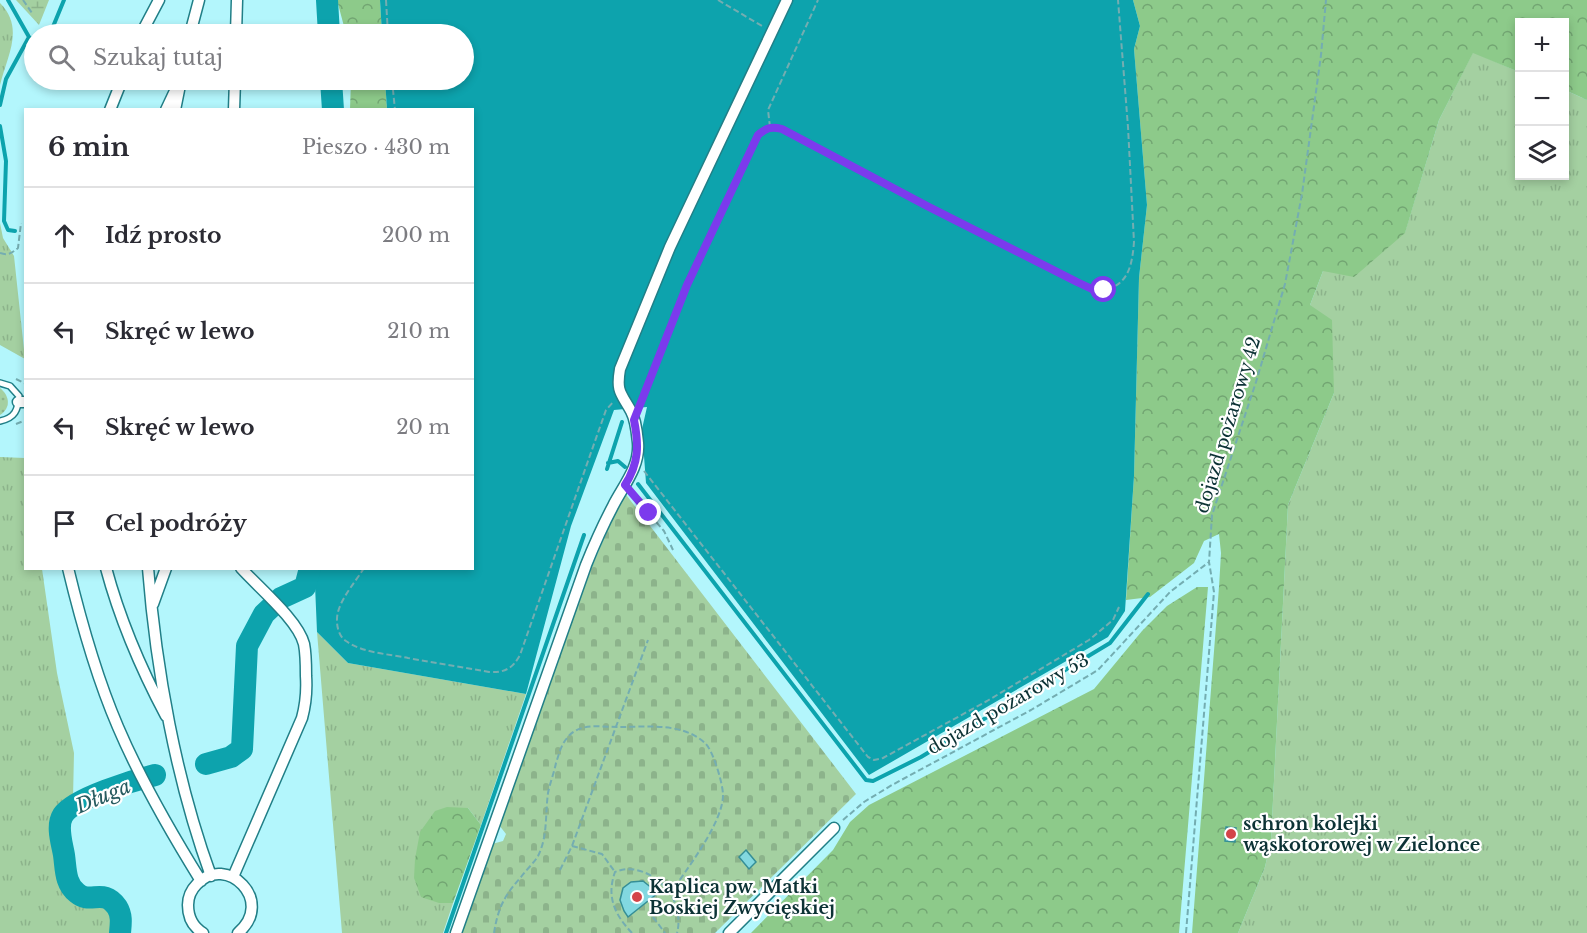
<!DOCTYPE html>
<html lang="pl">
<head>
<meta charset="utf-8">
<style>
  body { margin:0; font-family:"Libre Baskerville",serif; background:#f7f7f7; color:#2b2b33 }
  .controls { position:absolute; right:18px; top:18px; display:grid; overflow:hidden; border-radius:0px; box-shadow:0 3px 9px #0003 }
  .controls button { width:54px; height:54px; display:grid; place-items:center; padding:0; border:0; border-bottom:2px solid #e1e1e2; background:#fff; color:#2b2b33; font:30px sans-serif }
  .stop { position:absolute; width:18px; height:18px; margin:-14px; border:4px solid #7c3aed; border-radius:50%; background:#fff }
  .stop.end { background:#7c3aed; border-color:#fff; box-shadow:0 2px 6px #0008 }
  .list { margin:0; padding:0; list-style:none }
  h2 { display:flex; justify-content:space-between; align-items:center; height:78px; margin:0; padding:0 24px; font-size:26px }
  h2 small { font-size:20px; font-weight:400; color:#7c7c81 }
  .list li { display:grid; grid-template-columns:39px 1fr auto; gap:18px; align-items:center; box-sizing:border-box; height:96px; padding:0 24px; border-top:2px solid #e1e1e2 }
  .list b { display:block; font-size:22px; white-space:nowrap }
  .list em { font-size:20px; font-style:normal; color:#7c7c81 }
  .icon { flex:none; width:33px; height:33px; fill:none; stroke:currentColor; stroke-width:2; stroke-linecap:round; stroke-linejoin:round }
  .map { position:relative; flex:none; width:1587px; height:933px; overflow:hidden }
  .search { position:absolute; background:#fff; box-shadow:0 3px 9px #0003; left:24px; top:24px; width:450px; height:66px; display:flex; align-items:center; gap:15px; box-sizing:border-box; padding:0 21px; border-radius:33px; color:#7c7c81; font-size:22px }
  .panel { position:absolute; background:#fff; box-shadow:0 3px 9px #0003; left:24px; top:108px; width:450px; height:462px; border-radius:0px }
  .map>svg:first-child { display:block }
  .grass { fill:url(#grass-tufts) }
  .forest { fill:url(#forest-crowns) }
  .wetland { fill:url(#wetland-marsh) }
  .cemetery { fill:url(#cemetery-stones) }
  .park { fill:url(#park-dots) }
  .water { fill:#0da3ad }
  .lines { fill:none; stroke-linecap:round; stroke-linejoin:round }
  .stream { stroke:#0da3ad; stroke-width:4 }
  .river { stroke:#0da3ad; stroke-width:22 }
  .building { fill:#82d8e0; stroke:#358e96; stroke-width:1.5 }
  .lane-casing { stroke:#217f87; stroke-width:8 }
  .street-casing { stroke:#217f87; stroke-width:13 }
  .path { stroke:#74adb1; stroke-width:2; stroke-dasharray:6 3; stroke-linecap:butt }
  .lane { stroke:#fff; stroke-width:5 }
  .street { stroke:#fff; stroke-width:10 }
  .route { stroke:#7c3aed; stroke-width:8 }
  .poi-dot { fill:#d44448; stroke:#fff; stroke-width:2 }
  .labels { text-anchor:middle; stroke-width:4.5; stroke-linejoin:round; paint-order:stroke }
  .street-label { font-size:18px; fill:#0c3235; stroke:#fff }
  .poi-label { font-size:18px; font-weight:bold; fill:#0c3235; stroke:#fff; text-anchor:start }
  .water-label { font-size:20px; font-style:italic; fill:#275b60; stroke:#fff }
</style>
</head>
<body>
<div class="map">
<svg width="1587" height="933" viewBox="0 0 1587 933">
  <defs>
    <pattern id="grass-tufts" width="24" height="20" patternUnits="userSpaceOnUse" patternTransform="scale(1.5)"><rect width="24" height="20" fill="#a4d0a1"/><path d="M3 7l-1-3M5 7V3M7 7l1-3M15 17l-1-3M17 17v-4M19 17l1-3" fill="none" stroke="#8cb38b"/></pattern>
    <pattern id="forest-crowns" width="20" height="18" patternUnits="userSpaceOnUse" patternTransform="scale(1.5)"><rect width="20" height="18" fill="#8dca8a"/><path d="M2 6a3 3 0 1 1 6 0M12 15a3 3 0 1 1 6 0" fill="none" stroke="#72a572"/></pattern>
    <pattern id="wetland-marsh" width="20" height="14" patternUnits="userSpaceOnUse" patternTransform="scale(1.5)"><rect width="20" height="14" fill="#a4d0a1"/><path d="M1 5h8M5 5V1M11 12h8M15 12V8" fill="none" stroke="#8cb38b"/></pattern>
    <pattern id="cemetery-stones" width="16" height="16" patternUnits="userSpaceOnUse" patternTransform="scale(1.5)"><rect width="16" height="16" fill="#a4d0a1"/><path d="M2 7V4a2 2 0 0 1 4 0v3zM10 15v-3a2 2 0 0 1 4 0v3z" fill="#8cb38b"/></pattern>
    <pattern id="park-dots" width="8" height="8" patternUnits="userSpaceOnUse" patternTransform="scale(1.5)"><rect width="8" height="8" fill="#a4d0a1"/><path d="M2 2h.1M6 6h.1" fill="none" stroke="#8cb38b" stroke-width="1.8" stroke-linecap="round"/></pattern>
  </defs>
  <rect width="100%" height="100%" fill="#b3f6fc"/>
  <path class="grass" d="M0,3C25,28 7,56 0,85Z
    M1473,52L1519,72L1520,176H1564L1565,90L1587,100V933H1238L1265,867L1271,840L1288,505L1334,393L1310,305L1323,271L1405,232L1439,120Z
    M0,223L3,238L14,256L25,359L0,345Z
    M0,457L25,458L26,568L42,569L57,673L74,753L73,799C69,802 61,805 58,809C46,823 56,886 70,898C84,909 99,897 108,906C115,913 113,924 113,933H0Z
    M317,632L348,663L526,694L481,825L468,808L439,903H453L443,933H342Z"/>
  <path class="forest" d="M337,0H380L382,34H346Z
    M1133,0H1587V100L1565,90L1564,22H1520L1519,72L1473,53L1439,120L1405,233L1354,277L1323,271L1310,305L1332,320L1334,393L1288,505L1271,840L1265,867L1238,933H1192L1219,587L1221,553L1219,534L1204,541L1194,563L1150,597L1126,600L1134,476L1139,278L1147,205L1134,49L1140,26Z
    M351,80H385L387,109H350Z
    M1197,587H1208L1179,933H751L833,850L850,822L869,805L1094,689L1142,631L1167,606Z
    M447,807L468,808L481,825L453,903H439L421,897L414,878L415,859L420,832L435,811Z"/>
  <path class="wetland" d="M16,0H49L39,25Z"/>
  <path class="cemetery" d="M624,492L856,794L715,933H461L492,844L503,841L506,834L499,825L591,569Z"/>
  <path class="park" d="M0,388C10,396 11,408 0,415Z"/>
  <path class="water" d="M380,0H1133L1140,26L1134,49L1147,205L1139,278L1134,476L1125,611L1108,637L869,775L646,483L642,429L647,407L614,410L571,526L526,694L348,663L317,632L315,585L319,569L472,568V110L387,109L385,80H464V34H382Z"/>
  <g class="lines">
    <path class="stream" d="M8,0L29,37L34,41
      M50,34L64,0
      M0,105L6,79L29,37
      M0,126L6,161L4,221L8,230L15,231
      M608,463L618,461L625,467
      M607,469L622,422
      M638,484L866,780L873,781L921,757L1110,643L1148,594
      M446,933L584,535"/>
    <path class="river" d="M327,0L329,34
      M331,80L333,110
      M206,764L231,757L242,749L247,646L264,614L281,598L305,587L310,568
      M120,933C121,923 122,915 117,907C103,887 91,905 77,893C65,884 66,869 64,855C62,843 56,826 63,815C74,798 135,780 155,775"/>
  </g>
  <path class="building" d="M1226,827L1236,828L1235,842L1225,841Z
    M746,850L756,862L749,869L739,857Z
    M643,881L658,893L628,917L624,911L620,900L623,888L631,882Z"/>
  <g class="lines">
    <g class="lane-casing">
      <path id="lane" d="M0,383L10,386L19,396C18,410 15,418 0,421"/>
    </g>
    <g class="street-casing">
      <path id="street" d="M141,34L159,0
        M190,34L199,0
        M236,34L237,0
        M110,110L122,80
        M166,110L174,93
        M175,110L181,80
        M234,110L235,80
        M18,402H26
        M68,568C81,622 96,676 118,727C141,781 170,831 201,881
        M106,568C120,620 141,669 166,716
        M148,568C156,670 176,780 211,876
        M153,604L166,568
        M233,877L302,718C306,703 307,691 306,676C306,666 306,654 304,644C298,620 258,587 241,568
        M203,933C193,927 188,917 188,905C188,898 191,890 197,884C226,853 276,901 238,933
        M456,933L586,565C594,545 603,525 613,506C623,486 640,467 638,443C637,433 636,420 631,411C621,393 616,392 620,369L670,247L787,0
        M729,933L834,828"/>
    </g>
    <path class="path" d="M23,0L32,13
      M386,0L388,34
      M718,0L762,26
      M392,80L395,110
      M770,127L768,110L818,0
      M0,253C8,256 12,253 18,248L21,223
      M16,379L26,384
      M641,404C674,312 715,223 758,135L770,127L782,129L927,206L1094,290C1127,291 1132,268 1134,242L1128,127L1118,0
      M16,424L26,420
      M644,471L868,757L874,760L883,758L987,701L1089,640L1113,620L1119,607
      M633,495L664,531L673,550
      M364,568C355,583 336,603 337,621C337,629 340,637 346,641C362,653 389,654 408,658C435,663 462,667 489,672C505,673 513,668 520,655L588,461L606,410L614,401
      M843,820L864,802L892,785L1031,710L1098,670L1170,592L1209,562
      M572,846L602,854L615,872
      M560,870L572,846L648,640
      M653,917L665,933
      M494,933C498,908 504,896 521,877C526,870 534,863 538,856C548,836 545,815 548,793C550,783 554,773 556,763C559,754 561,745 567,738C579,722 601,727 618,727C646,727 682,722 705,743C713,750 723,784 723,795C723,823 686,870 670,894
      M632,933C615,915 606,897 615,872C640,861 671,884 677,909C679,917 679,926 677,933
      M1186,933L1214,592L1209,562L1212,515L1256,382L1285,284L1302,194L1321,55L1326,0"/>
    <use href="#lane" class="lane"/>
    <use href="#street" class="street"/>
  </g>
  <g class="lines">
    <path class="route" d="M649,513L625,485C639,463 639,445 634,420L687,285L758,135C766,128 771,126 782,129L927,206L1077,282L1094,290H1104"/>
  </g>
  <g class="poi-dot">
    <circle cx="1231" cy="834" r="6"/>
    <circle cx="637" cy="897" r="6"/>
  </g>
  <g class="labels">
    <g class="street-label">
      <text transform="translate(1228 425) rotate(-73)" y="6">dojazd pożarowy 42</text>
      <text transform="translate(1008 704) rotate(-30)" y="6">dojazd pożarowy 53</text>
    </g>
    <g class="poi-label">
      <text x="1243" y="830">schron kolejki<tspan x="1243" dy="21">wąskotorowej w Zielonce</tspan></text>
      <text x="649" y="893">Kaplica pw. Matki<tspan x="649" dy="21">Boskiej Zwycięskiej</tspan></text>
    </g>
    <g class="water-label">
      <text transform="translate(103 796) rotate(-23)" y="7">Długa</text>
    </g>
  </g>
</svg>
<div class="controls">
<button>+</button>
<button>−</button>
<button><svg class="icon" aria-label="layers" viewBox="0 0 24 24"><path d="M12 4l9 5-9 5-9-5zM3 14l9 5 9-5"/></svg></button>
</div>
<div class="stop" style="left:1104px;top:290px"></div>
<div class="stop end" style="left:649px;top:513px"></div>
<div class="search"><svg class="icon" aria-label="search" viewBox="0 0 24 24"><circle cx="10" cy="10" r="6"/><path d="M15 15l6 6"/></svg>Szukaj tutaj</div>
<section class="panel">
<h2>6 min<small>Pieszo · 430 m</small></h2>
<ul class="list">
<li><svg class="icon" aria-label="ahead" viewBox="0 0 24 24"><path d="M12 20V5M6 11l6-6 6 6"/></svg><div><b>Idź prosto</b></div><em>200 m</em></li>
<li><svg class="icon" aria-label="left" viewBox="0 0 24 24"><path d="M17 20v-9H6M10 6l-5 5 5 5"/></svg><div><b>Skręć w lewo</b></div><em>210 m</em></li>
<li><svg class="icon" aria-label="left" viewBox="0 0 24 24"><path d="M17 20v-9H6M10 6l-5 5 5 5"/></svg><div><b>Skręć w lewo</b></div><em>20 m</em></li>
<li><svg class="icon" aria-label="arrive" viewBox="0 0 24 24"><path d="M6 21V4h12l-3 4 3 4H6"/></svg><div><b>Cel podróży</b></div></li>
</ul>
</section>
</div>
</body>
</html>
